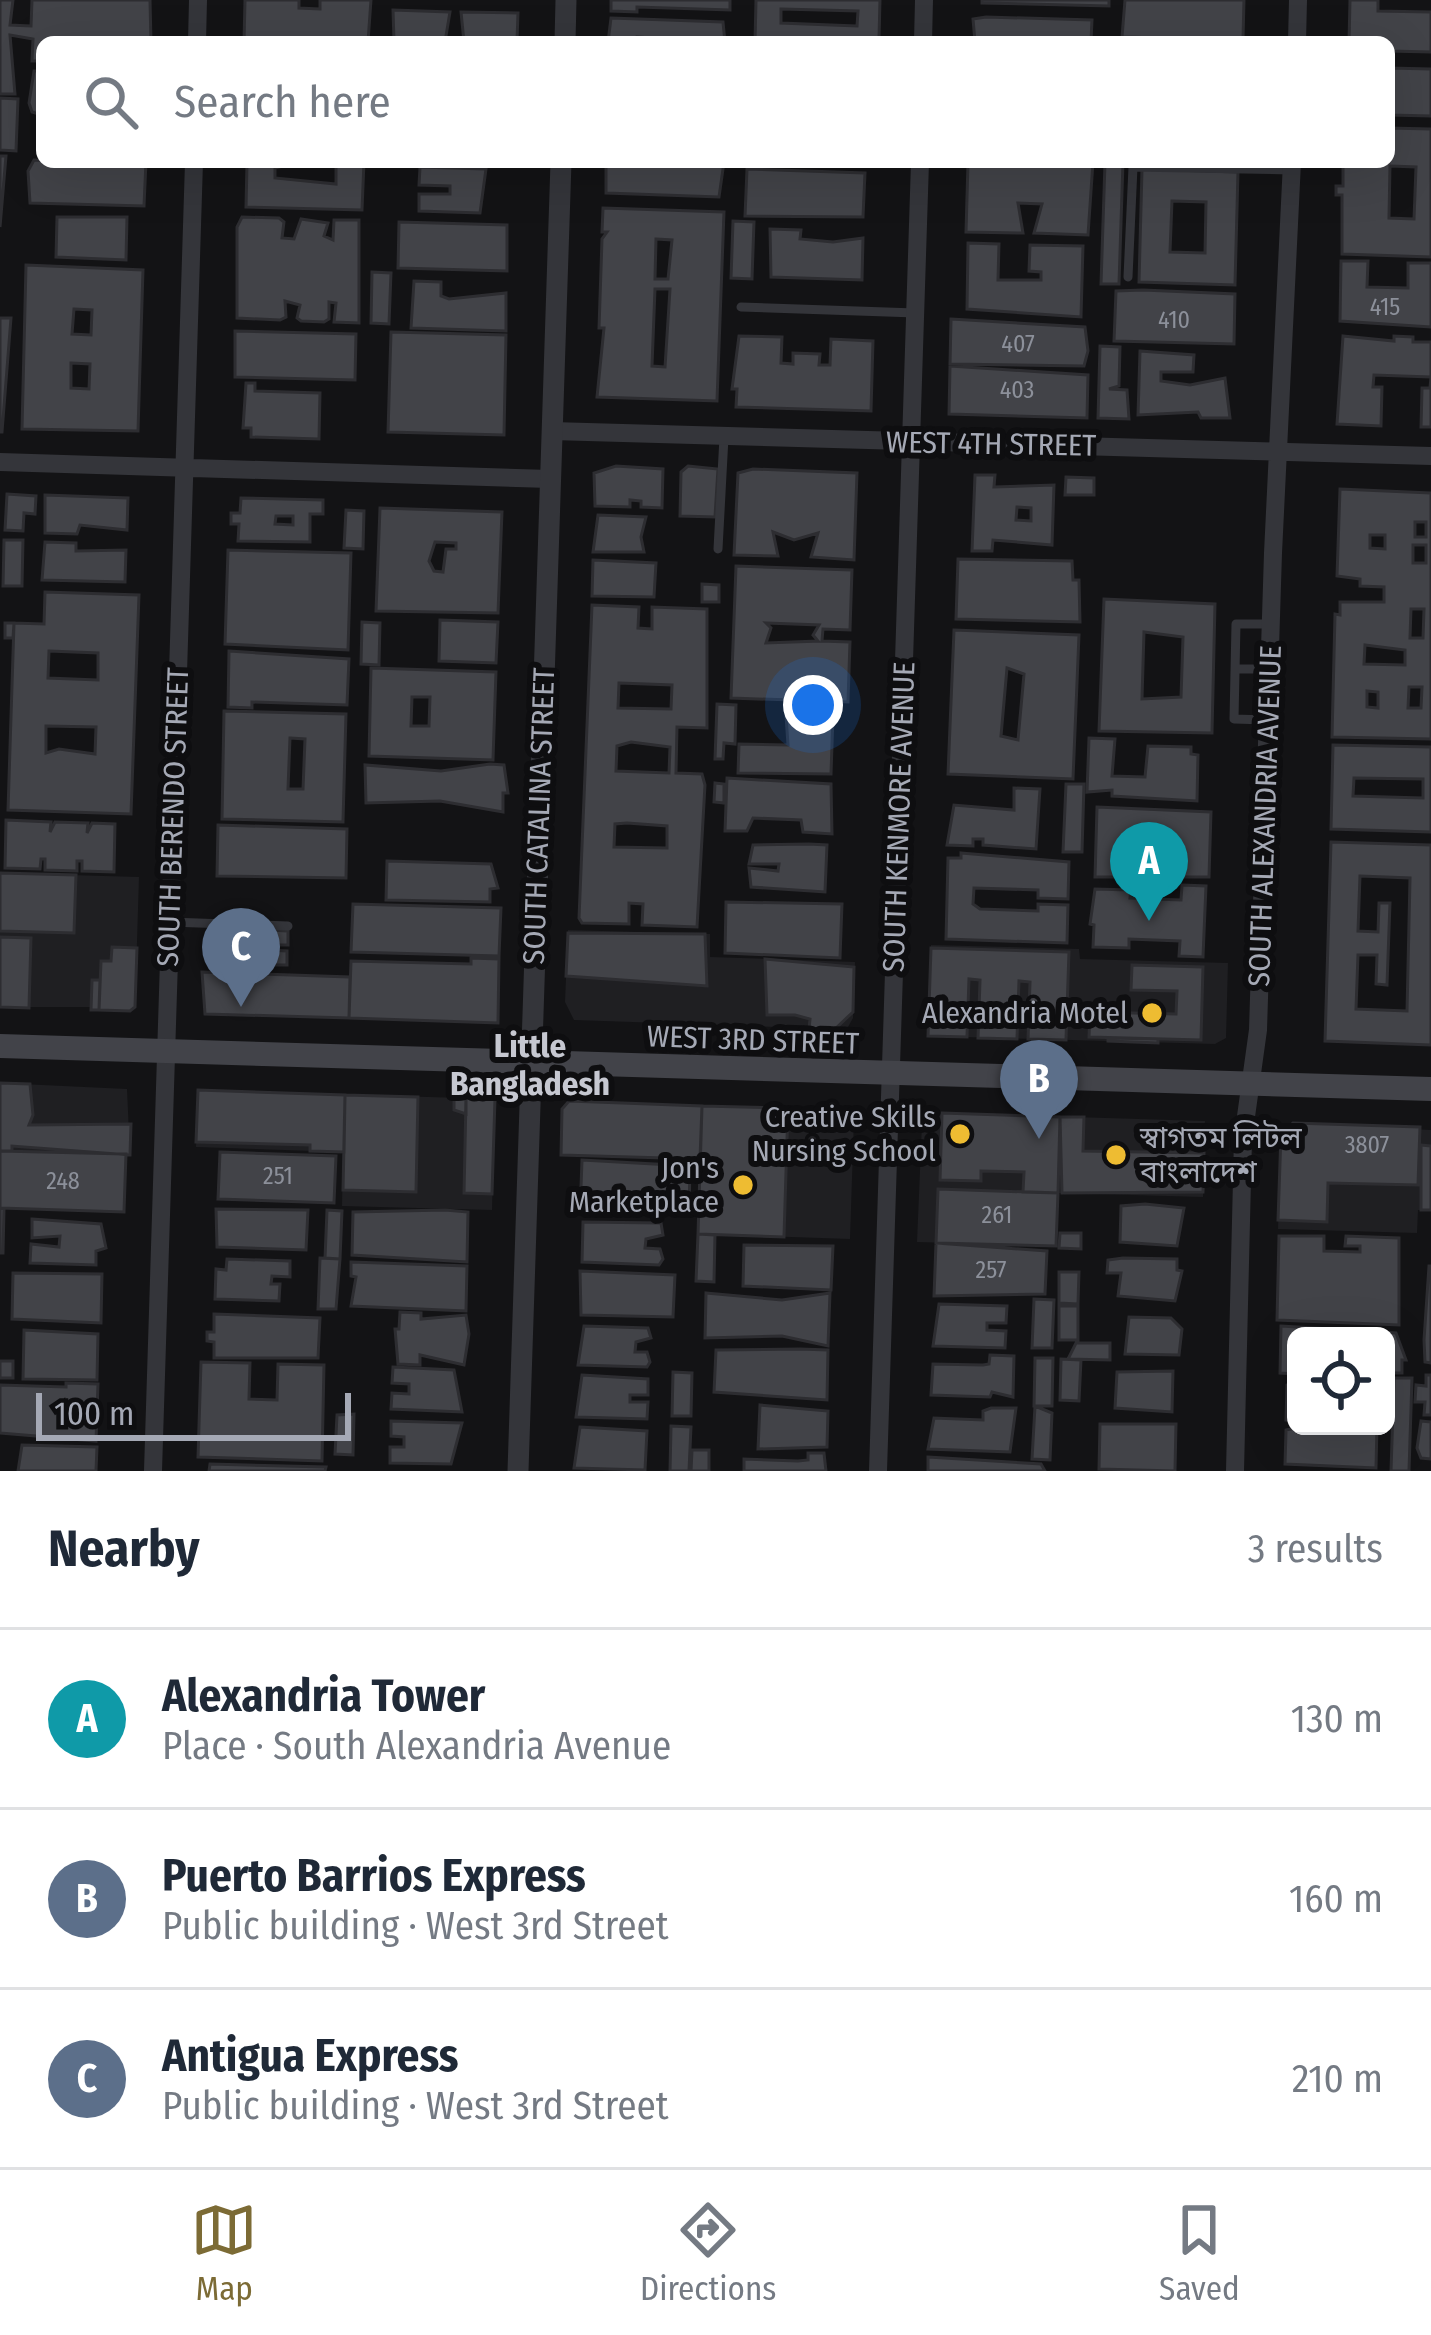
<!DOCTYPE html>
<html lang="en">
<head>
<meta charset="utf-8">
<style>
  body { margin:0; font-family:"Fira Sans Condensed","Noto Sans Bengali",sans-serif; background:#f6f6f7; color:#1f2937 }
  .controls { position:absolute; right:36px; bottom:36px; display:grid; overflow:hidden; border-radius:18px; box-shadow:0 12px 48px #0002 }
  .controls button { width:108px; height:108px; display:grid; place-items:center; padding:0; border:0; border-bottom:3px solid #e0e1e3; background:#fff; color:#1f2937; font:60px sans-serif }
  .scale { position:absolute; left:36px; bottom:30px; width:315px; box-sizing:border-box; padding-left:12px; border:6px solid #a5a9b5; border-top:0; font-size:33px; line-height:42px; white-space:nowrap; color:#a5a9b5; -webkit-text-stroke:9px #0e0e10; paint-order:stroke }
  .you { position:absolute; left:813px; top:705px; width:42px; height:42px; margin:-30px; border:9px solid #fff; border-radius:50%; background:#1a73e8; box-shadow:0 0 0 18px #1a73e833 }
  .badge { display:grid; place-items:center; width:78px; height:78px; border-radius:50%; background:#7c6b35; color:#fff; font-size:39px; font-weight:700 }
  .pin { position:absolute; translate:-50% -99px; filter:drop-shadow(0 3px 6px #0008) }
  .pin::after { content:''; position:absolute; top:63px; width:42px; height:36px; background:inherit; clip-path:polygon(0 0,100% 0,50% 100%) }
  .list { margin:0; padding:0; list-style:none }
  h2 { display:flex; justify-content:space-between; align-items:center; height:156px; margin:0; padding:0 48px; font-size:51px }
  h2 small { font-size:39px; font-weight:400; color:#747a83 }
  .list li { display:grid; grid-template-columns:78px 1fr auto; gap:36px; align-items:center; box-sizing:border-box; height:180px; padding:0 48px; border-top:3px solid #e0e1e3 }
  .list b { display:block; font-size:45px; white-space:nowrap }
  .list p { margin:0; font-size:39px; white-space:nowrap; color:#747a83 }
  .list em { font-size:39px; font-style:normal; color:#747a83 }
  .icon { flex:none; width:66px; height:66px; fill:none; stroke:currentColor; stroke-width:2; stroke-linecap:round; stroke-linejoin:round }
  .map { position:relative; flex:none; width:1431px; height:1471px; overflow:hidden }
  .search { position:absolute; background:#fff; box-shadow:0 12px 48px #0002; left:36px; right:36px; top:36px; height:132px; display:flex; align-items:center; gap:30px; box-sizing:border-box; padding:0 42px; border-radius:18px; color:#747a83; font-size:45px }
  .sheet { height:696px; background:#fff }
  nav { display:flex; justify-content:space-around; align-items:center; box-sizing:border-box; height:168px; border-top:3px solid #e0e1e3; background:#fff; font-size:33px; color:#747a83 }
  nav a { display:grid; justify-items:center; gap:6px }
  nav .on { color:#7c6b35 }
  .map>svg:first-child { display:block }
  .built { fill:#1f1f22 }
  .building { fill:#424348; stroke:#2d2d31; stroke-width:3; fill-rule:evenodd }
  .lines { fill:none; stroke-linecap:round; stroke-linejoin:round }
  .service { stroke:#34353a; stroke-width:9 }
  .minor { stroke:#34353a; stroke-width:18 }
  .tertiary { stroke:#34353a; stroke-width:21 }
  .secondary { stroke:#424349; stroke-width:24 }
  .poi-dot { fill:#eebc32; stroke:#0e0e10; stroke-width:4.5 }
  .labels { text-anchor:middle; stroke-width:12; stroke-linejoin:round; paint-order:stroke }
  .number-label { font-size:24px; fill:#8c909a }
  .street-label { font-size:30px; fill:#a5a9b5; stroke:#0e0e10 }
  .poi-label { font-size:30px; fill:#a5a9b5; stroke:#0e0e10; text-anchor:end }
  .neighbourhood-label { font-size:33px; font-weight:bold; fill:#c6c8d1; stroke:#0e0e10 }
</style>
</head>
<body>
<div class="map">
<svg width="1431" height="1471" viewBox="0 0 1431 1471">
  <rect width="100%" height="100%" fill="#131315"/>
  <path class="built" d="M0,873L139,877L135,1007H0Z
    M568,930L710,934V957L855,962L853,1018L848,1027L835,1029L574,1020L565,1002Z
    M931,945L1079,949L1080,959L1228,963L1226,1038L1215,1044L928,1036Z
    M0,1083L127,1089L130,1155L0,1151Z
    M198,1090L495,1099L492,1210L342,1206L343,1152L196,1147Z
    M569,1101L845,1110L854,1118L850,1239L698,1234L700,1160L561,1155L562,1109Z
    M942,1113L1205,1121L1203,1197L1059,1193L1056,1246L917,1242L922,1123Z
    M1293,1123L1431,1130V1210H1418L1417,1233L1278,1229L1281,1134Z"/>
  <path class="building" d="M0,0H13L10,25L31,26L32,0H150L151,42H42V61H32L33,39L10,35L15,94H0Z
    M245,0H299V8L320,9V0H371L368,42H244Z
    M611,0H730V10L637,7V12L611,11Z
    M756,0H880L879,39L755,42ZM781,9L858,11L857,26L781,23Z
    M982,0H1109V6L982,3Z
    M1125,0H1244L1243,40L1122,37Z
    M1350,0H1378V11L1431,12V52L1389,51V42H1349Z
    M393,10L450,12L445,42H394Z
    M461,12L518,13L517,42H464Z
    M986,17L1092,20L1091,42H975L973,19Z
    M611,18L723,22L725,42L637,37L636,42H608Z
    M1389,68L1431,69V116L1389,115Z
    M34,71H42V115L32,112L29,103Z
    M0,98L18,99L16,151L0,150Z
    M1389,128L1431,129V257L1342,254V195H1336V186H1343V164L1389,162ZM1390,166L1416,167L1414,219L1389,218Z
    M0,156H6L0,227Z
    M34,160L146,162L144,206L30,203L28,171Z
    M247,162H364L362,210L246,207ZM291,164H336V184L275,178V168Z
    M606,162H724L719,197L606,193Z
    M968,162H1093L1088,235L1034,233L1042,204L1018,203L1023,233L966,232Z
    M1105,162H1123L1119,284H1101Z
    M420,167L486,169L480,213L419,211V194H450V186L419,185Z
    M747,169L865,173L863,217L745,216Z
    M1142,169L1238,172L1235,285L1139,282ZM1172,201L1206,202L1205,253L1170,252Z
    M603,208L724,212L717,401L597,397L604,328H599L602,239L607,232H602ZM656,239L672,240L668,279H655ZM655,289H670L665,367L652,366Z
    M57,217H127L126,260L56,257Z
    M242,217L279,218L284,222L282,238L294,239L301,219L328,223L324,236L333,240L334,220H359V323L334,322L336,303L329,302V319L324,322L301,321L297,318L300,305L285,301L286,317L280,320L237,318V227Z
    M733,221L754,222L752,279L731,278Z
    M399,222L507,225V271L398,268Z
    M770,229L801,230L800,239L833,242L863,238L862,280L771,277Z
    M968,243L999,244L998,280H1041V272L1029,271L1030,245L1083,246L1081,317L967,309Z
    M1341,261H1368L1367,287L1408,288V263H1431V327L1340,321Z
    M26,265L143,270L138,431L22,429ZM74,309L92,310L91,335L72,334ZM71,363L90,364L89,389L71,388Z
    M372,272L391,273L389,324L371,323Z
    M414,281L441,282V296L449,299L506,293V331L411,328Z
    M1143,290L1235,294L1234,344L1114,341L1116,291Z
    M0,318H11L2,432H0Z
    M951,319L1085,327L1088,351L1084,366L950,364Z
    M235,331L356,334L355,380L235,377Z
    M391,332L506,335L504,435L388,432Z
    M739,336L782,337L781,363L793,364V353L820,354L819,365H830L831,339L873,341L871,411L736,407L737,389H732Z
    M1343,336L1394,341V336L1413,337V342H1431V427H1421L1422,388H1430L1431,377L1374,375L1373,387H1382L1381,426L1337,424Z
    M1100,346L1120,347L1119,386L1109,389L1127,390L1129,419L1098,418Z
    M1140,351L1194,355L1193,372H1161V381L1190,385L1225,378L1230,418H1201L1198,412L1138,415Z
    M950,366L1088,375L1087,418L949,414Z
    M246,383H255V391L320,393L319,439L251,437V428H243Z
    M616,466L663,469L662,508L641,507V501L630,500V507L595,506L594,473Z
    M688,466L718,469L715,517L680,516L681,472Z
    M753,469L857,473L854,560L811,557L818,533L794,540L773,532L778,556L734,555L738,473Z
    M975,475H995L994,487L1054,485L1052,545L993,540L992,551H972ZM1017,507L1031,508V521L1016,520Z
    M1066,477L1094,478V495H1065Z
    M1340,489L1431,493V739L1332,737L1335,614L1340,615V602H1384V587L1360,586V579L1337,576ZM1415,522H1426V537H1415ZM1370,535H1385V549L1370,548ZM1413,545H1426V563H1413ZM1411,609H1424L1423,638H1410ZM1365,645L1405,650V665L1364,664ZM1409,687H1422L1421,708H1408ZM1367,691L1378,692V708L1367,707Z
    M7,494L36,496L35,514L24,513L23,531L5,530Z
    M45,495L128,498L127,530L80,525L77,534L45,533Z
    M241,498L323,500V514H310V542L238,541L239,524H231V513H240ZM276,516H293V525L275,524Z
    M380,508L502,512L498,613L376,611ZM435,542L456,543V549H446L443,572L434,571L429,561Z
    M346,510L364,511L363,549L344,548Z
    M598,515L646,517L641,537L644,552H593Z
    M4,540H23L22,586H3Z
    M45,542L76,543V551L126,550L125,582L42,580Z
    M228,550L351,553L348,650L225,644Z
    M958,559L1072,561L1073,580H1079L1080,622L956,619Z
    M593,560L656,563L654,597L592,596Z
    M736,566L852,570L850,630L823,629L822,641L850,642L848,702L731,698ZM766,623L819,625L813,635L818,641L766,643L771,628Z
    M702,584L719,585V602H702Z
    M45,592L139,595L131,814L8,810L14,623L44,624ZM49,651L98,653V680L48,678ZM46,726L96,727L95,754L59,749L46,753Z
    M1104,599L1215,604L1212,733L1099,731ZM1144,632L1183,637L1181,697L1142,699Z
    M592,605L639,607L638,628L652,629V607L707,609V728L677,727L676,773L702,774L705,785L697,927L642,925L643,904L629,903V924L582,923L579,918ZM619,683L672,685L671,709L618,708ZM631,742L670,747L669,773L616,771L617,746ZM627,823L667,826V848L614,847L615,824Z
    M440,620L498,622L496,663L439,661Z
    M362,622L380,623L379,665L361,664Z
    M5,623H14L13,638H5Z
    M954,630L1079,635L1073,779L948,774ZM1007,668L1024,674L1018,740L1001,736Z
    M229,651L349,659L347,705L252,702V708L228,707Z
    M371,668L496,672L493,760L369,756ZM412,697H430L429,726H411Z
    M717,704L736,705L735,744L724,743L723,759H715Z
    M224,711L346,714L343,822L222,819ZM290,738L305,739L303,789H288Z
    M786,716L833,717L831,774L738,773L739,744L788,745Z
    M1089,738L1115,739L1112,776L1145,777L1148,746L1191,747V754L1198,755L1197,801L1112,796V790L1087,792Z
    M1333,745L1431,747V832L1331,829ZM1354,778L1423,779V798L1353,796Z
    M490,764L504,765L508,793H503V812L440,801L366,803L365,765L441,771Z
    M727,778L831,784L832,834L803,832L801,820L753,818L747,831H725Z
    M715,783L724,784V803L714,802Z
    M1066,784H1084L1082,852H1063Z
    M1014,788L1040,789L1036,849L983,845V839H973V846L947,845L954,805L1014,810Z
    M1097,807L1211,812L1209,877H1095Z
    M6,820L51,822L50,832L55,822L88,823L87,833L92,823L115,824L114,872L82,871V861H77V871L45,870V859H41L40,869L5,868Z
    M218,825L347,829L346,878L217,876Z
    M1331,842L1431,845V1045L1325,1041ZM1360,876L1410,878L1407,1011L1356,1009L1358,955H1377L1376,984L1387,985L1390,903H1379L1378,932L1358,931Z
    M809,844L827,845L825,892L751,887L749,868L778,871L779,864H749L753,845Z
    M961,853L1069,862L1068,899L1038,898V890L974,888L973,904L980,909L1038,911V904L1068,905L1067,943L946,939L948,858H961Z
    M387,861L491,864L498,888L490,889V902L386,900Z
    M0,873L76,875L74,933L0,931Z
    M1182,885L1206,886L1203,957L1179,956L1180,941L1129,939V948L1093,947L1094,925L1090,924L1095,889L1131,890L1130,898L1181,900Z
    M726,902L842,904L840,958L725,953Z
    M353,904L501,908L499,956L351,952Z
    M226,928L288,931V945H270V950L287,951V965H224Z
    M568,933L705,934L707,986L566,976Z
    M0,937L31,938L29,1008L0,1007Z
    M112,947L137,948L135,1007L130,1011L99,1010L101,961H111Z
    M931,948L1069,952L1066,1040L1028,1039L1030,982L1019,981L1017,1039L978,1038L980,980L969,979L967,1037L928,1036Z
    M471,958L499,959L498,1023L349,1018L351,961L471,964Z
    M765,959L854,967L853,1012L835,1029H809L810,1019L795,1015H767Z
    M1132,965L1203,967L1201,1040L1089,1037L1090,1012L1176,1014L1177,991L1131,990Z
    M202,972L350,977L349,1018L205,1014Z
    M92,980H100L99,1010H91Z
    M1108,1038L1158,1039V1043L1108,1041Z
    M0,1083L30,1084L33,1115L29,1125L131,1124L130,1155L12,1146V1151H0Z
    M198,1090L345,1095L344,1152L310,1151V1145L196,1142Z
    M345,1095L418,1097L416,1192L343,1190Z
    M454,1098H466V1114L454,1110Z
    M466,1098L495,1099L492,1194L464,1193Z
    M569,1101L702,1106L700,1159L561,1155L562,1109Z
    M702,1106L788,1108L784,1237L698,1234Z
    M942,1113L1060,1117L1058,1193L1023,1192L1024,1172L981,1171V1181L940,1180Z
    M1060,1117H1084L1083,1151L1204,1153L1203,1192L1062,1193Z
    M1293,1123L1420,1127L1418,1185L1328,1183L1327,1222L1278,1220L1281,1134Z
    M1421,1145L1431,1146V1210H1421Z
    M0,1151L126,1154L124,1212L0,1208Z
    M220,1152L336,1156L334,1203L218,1199Z
    M582,1160L690,1166L689,1214L580,1213Z
    M938,1189L1058,1193L1056,1246L936,1243Z
    M1145,1204L1184,1208L1177,1246L1120,1242L1121,1206Z
    M0,1208L4,1209L3,1253H0Z
    M216,1209L308,1210L306,1250L217,1247Z
    M327,1210L342,1211L340,1259L325,1258Z
    M445,1210L468,1212L467,1262L352,1255L353,1212Z
    M32,1219L101,1224L106,1248L96,1251V1265L30,1263L31,1244L59,1247L60,1236L32,1238Z
    M583,1222L661,1223L663,1235L646,1239L645,1248L660,1249L663,1259L659,1265L582,1262Z
    M1060,1233H1081V1249L1059,1248Z
    M698,1234L715,1235L714,1282L696,1281Z
    M1279,1236H1324V1251L1360,1252V1246H1345L1346,1236L1399,1238V1325L1277,1320Z
    M936,1243L1047,1251L1045,1294L934,1296Z
    M744,1245L833,1246L831,1290L743,1286Z
    M320,1258L340,1259L336,1309H318Z
    M1123,1258L1177,1259V1270L1182,1271L1175,1301L1118,1296L1121,1273H1107L1108,1260Z
    M227,1259L290,1261V1277L272,1276L271,1284H280L279,1301L215,1299L216,1269L226,1270Z
    M351,1262L467,1266L466,1311L351,1306L356,1277L351,1276Z
    M1429,1266H1431V1363L1425,1362L1424,1340Z
    M580,1271L675,1275L673,1317L581,1315Z
    M1059,1272H1079L1078,1304L1059,1303Z
    M13,1273L102,1274L101,1323L12,1319Z
    M706,1293L782,1300L830,1293L828,1346L782,1336L705,1338Z
    M1034,1299L1054,1300L1052,1348H1032Z
    M939,1304L1007,1306L1006,1323H987V1330L1006,1331L1005,1348L933,1346Z
    M1059,1306H1078V1340H1059Z
    M400,1312L421,1313V1319L466,1315L469,1334L464,1365L420,1355V1365L398,1364L395,1329H399Z
    M214,1314L320,1318L318,1358H214V1342L207,1341V1332H214Z
    M1171,1318L1182,1329L1179,1355L1125,1354L1129,1317Z
    M584,1326L648,1328L651,1338L636,1342L635,1352H647L650,1362L647,1367L578,1365Z
    M1281,1326L1396,1333L1406,1360H1402V1373H1386V1336H1296V1374L1280,1373Z
    M24,1330L98,1334L97,1380L23,1379Z
    M1076,1343H1110V1360L1068,1359Z
    M800,1349L828,1350L827,1400L714,1392L716,1350Z
    M990,1355L1014,1356L1013,1397L992,1392L990,1397L931,1395L933,1364L983,1365L989,1364Z
    M1035,1358H1053L1052,1406H1034Z
    M1061,1359L1081,1360L1079,1401L1060,1400Z
    M0,1361H13V1378H0Z
    M201,1362L250,1363L249,1399L277,1400L278,1364L324,1365L322,1461L198,1457Z
    M393,1367L454,1370L462,1412L391,1409L392,1393L409,1394V1384L392,1383Z
    M1173,1371L1172,1412L1115,1408L1117,1372Z
    M673,1372L692,1373L691,1416H672Z
    M582,1375L648,1379V1395H630V1402H648L647,1419L576,1417Z
    M1426,1375H1431V1415H1424L1425,1402H1415L1416,1385L1426,1386Z
    M1394,1378H1412L1409,1471H1391Z
    M66,1383L98,1384L96,1441L0,1433V1385L66,1387Z
    M1294,1384L1296,1420H1286L1287,1385Z
    M760,1405L828,1411L827,1447L758,1449Z
    M1035,1406L1052,1413L1050,1460L1032,1459Z
    M991,1408H1016L1010,1452L928,1449L934,1418L983,1420V1411Z
    M354,1414L353,1455L335,1454L337,1415Z
    M391,1421L462,1423L451,1464L390,1463V1447H404V1437L391,1436Z
    M1421,1421L1431,1422V1459L1421,1458L1417,1448Z
    M1100,1424H1176L1175,1471L1099,1469Z
    M671,1426L691,1427L689,1471H670Z
    M1305,1426L1309,1431L1348,1433L1349,1426H1377L1376,1468L1285,1464L1286,1430Z
    M580,1427L647,1431L645,1470L574,1468Z
    M22,1445L97,1447L96,1471H18Z
    M692,1450H709V1471H691Z
    M808,1453H824L826,1471H744V1459L798,1461L808,1460Z
    M928,1457L1041,1464L1045,1471H928Z
    M210,1464L326,1467L325,1471H209Z"/>
  <g class="lines">
    <path class="service" d="M1128,277L1133,167L1292,170
      M741,307L916,313
      M718,549L724,437
      M1235,669H1269
      M1267,720L1234,719L1236,624H1271
      M169,922L288,926"/>
    <path class="minor" d="M197,42L198,0
      M923,42L924,0
      M1297,42L1298,0
      M552,431L1431,456
      M0,462L550,479
      M153,1471L194,162
      M878,1471L920,162
      M1235,1471L1243,1138L1258,1030L1273,553L1292,162"/>
    <path class="tertiary" d="M565,42L566,0
      M518,1471L561,162"/>
    <path class="secondary" d="M0,1046L1431,1089"/>
  </g>
  <g class="poi-dot">
    <circle cx="1152" cy="1013" r="12"/>
    <circle cx="960" cy="1134" r="12"/>
    <circle cx="1116" cy="1155" r="12"/>
    <circle cx="743" cy="1185" r="12"/>
  </g>
  <g class="labels">
    <g class="number-label">
      <text x="1385" y="315">415</text>
      <text x="1174" y="328">410</text>
      <text x="1018" y="352">407</text>
      <text x="1017" y="398">403</text>
      <text x="1367" y="1153">3807</text>
      <text x="278" y="1184">251</text>
      <text x="63" y="1189">248</text>
      <text x="997" y="1223">261</text>
      <text x="991" y="1278">257</text>
    </g>
    <g class="street-label">
      <text transform="translate(991 444) rotate(1)" y="10">WEST 4TH STREET</text>
      <text transform="translate(539 816) rotate(-88)" y="10">SOUTH CATALINA STREET</text>
      <text transform="translate(1265 816) rotate(-88)" y="10">SOUTH ALEXANDRIA AVENUE</text>
      <text transform="translate(173 817) rotate(-88)" y="10">SOUTH BERENDO STREET</text>
      <text transform="translate(899 817) rotate(-88)" y="10">SOUTH KENMORE AVENUE</text>
      <text transform="translate(753 1040) rotate(2)" y="10">WEST 3RD STREET</text>
    </g>
    <g class="poi-label">
      <text x="1128" y="1023">Alexandria Motel</text>
      <text x="936" y="1127">Creative Skills<tspan x="936" dy="34">Nursing School</tspan></text>
      <text x="1140" y="1148" text-anchor="start">স্বাগতম লিটল<tspan x="1140" dy="34">বাংলাদেশ</tspan></text>
      <text x="719" y="1178">Jon's<tspan x="719" dy="34">Marketplace</tspan></text>
    </g>
    <g class="neighbourhood-label">
      <text x="530" y="1057">Little<tspan x="530" dy="38">Bangladesh</tspan></text>
    </g>
  </g>
</svg>
<div class="controls">
<button><svg class="icon" aria-label="locate" viewBox="0 0 24 24"><circle cx="12" cy="12" r="6"/><path d="M12 2v4M12 18v4M2 12h4M18 12h4"/></svg></button>
</div>
<div class="scale">100 m</div>
<div class="you"></div>
<div class="pin badge" style="left:1149px;top:921px;background:#0f9aa8">A</div>
<div class="pin badge" style="left:1039px;top:1139px;background:#5c6f8a">B</div>
<div class="pin badge" style="left:241px;top:1007px;background:#5c6f8a">C</div>
<div class="search"><svg class="icon" aria-label="search" viewBox="0 0 24 24"><circle cx="10" cy="10" r="6"/><path d="M15 15l6 6"/></svg>Search here</div>
</div>
<section class="sheet">
<h2>Nearby<small>3 results</small></h2>
<ul class="list">
<li><span class="badge" style="background:#0f9aa8">A</span><div><b>Alexandria Tower</b><p>Place · South Alexandria Avenue</p></div><em>130 m</em></li>
<li><span class="badge" style="background:#5c6f8a">B</span><div><b>Puerto Barrios Express</b><p>Public building · West 3rd Street</p></div><em>160 m</em></li>
<li><span class="badge" style="background:#5c6f8a">C</span><div><b>Antigua Express</b><p>Public building · West 3rd Street</p></div><em>210 m</em></li>
</ul>
</section>
<nav>
<a class="on"><svg class="icon" aria-label="map" viewBox="0 0 24 24"><path d="M3 6l6-2 6 2 6-2v14l-6 2-6-2-6 2zM9 4v14M15 6v14"/></svg>Map</a>
<a><svg class="icon" aria-label="directions" viewBox="0 0 24 24"><path d="M12 3l9 9-9 9-9-9zM9 14v-3h6M13 9l2 2-2 2"/></svg>Directions</a>
<a><svg class="icon" aria-label="saved" viewBox="0 0 24 24"><path d="M7 4h10v16l-5-4-5 4z"/></svg>Saved</a>
</nav>
</body>
</html>
